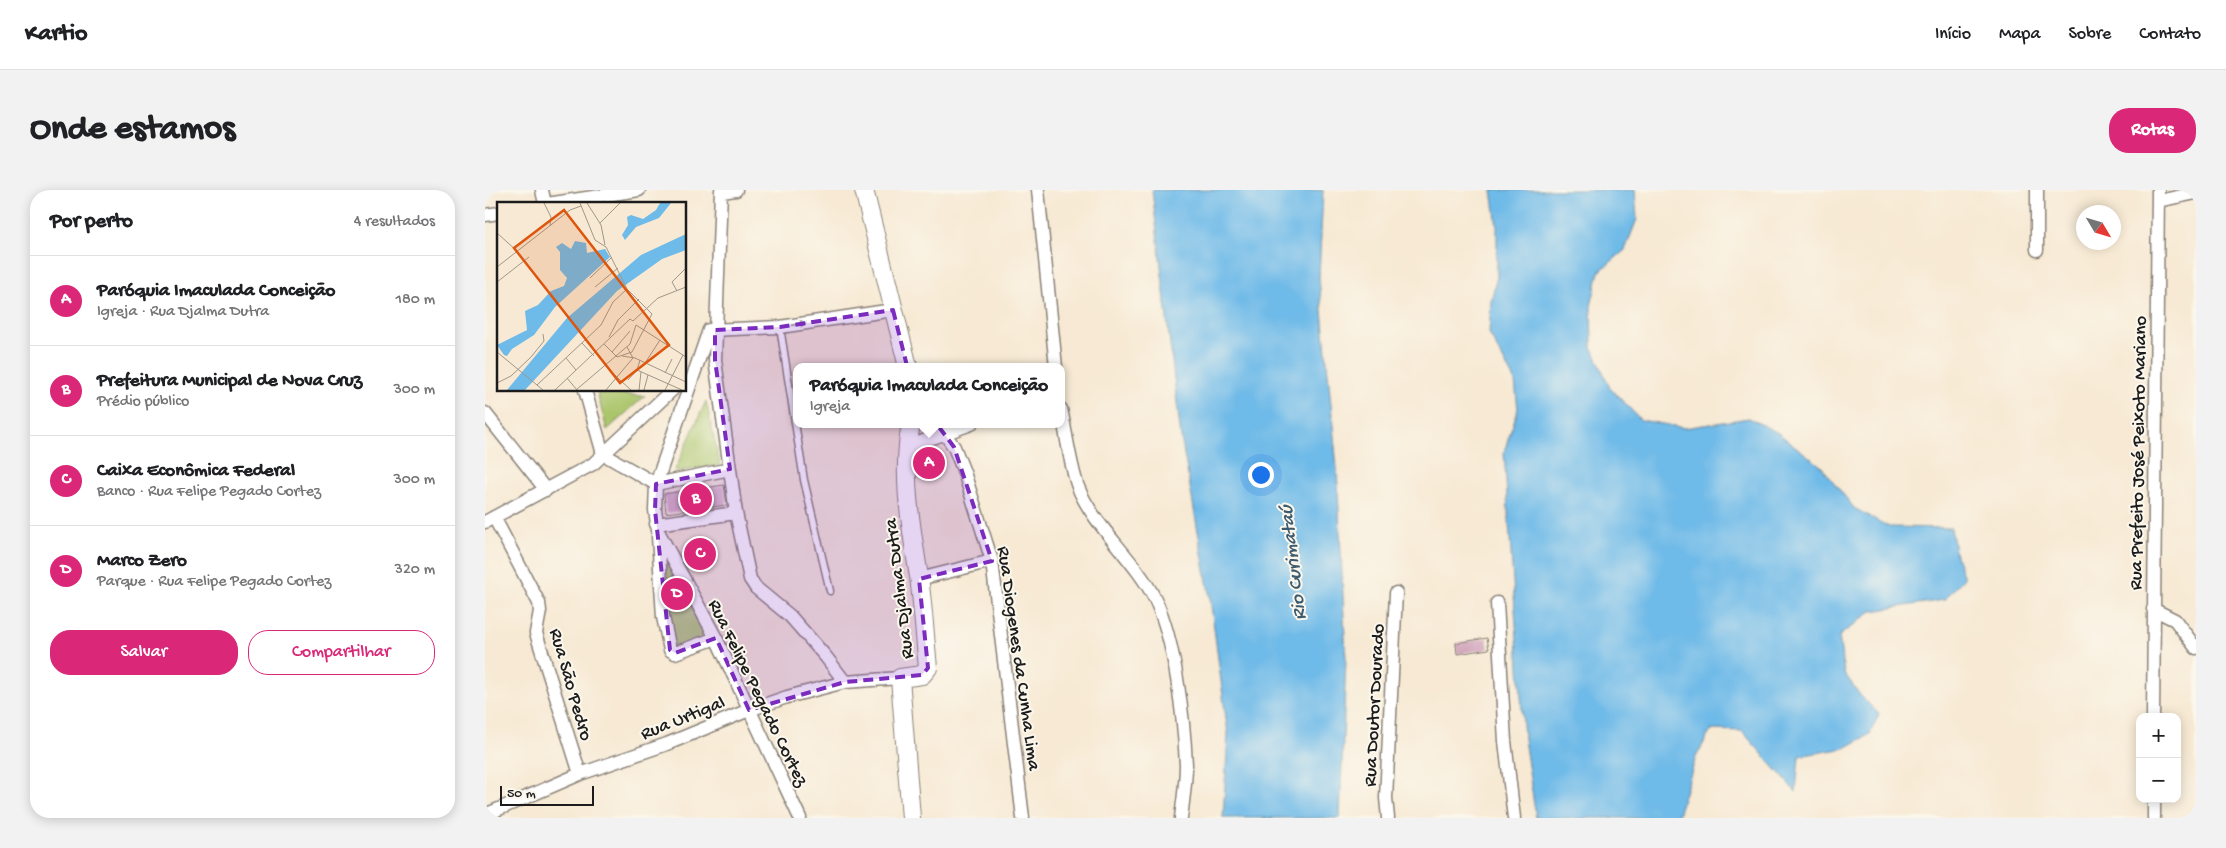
<!DOCTYPE html>
<html lang="pt">
<head>
<meta charset="utf-8">
<style>
  body { margin:0; font-family:"Gochi Hand",sans-serif; background:#f2f2f2; color:#202124 }
  .controls { position:absolute; right:15px; bottom:15px; display:grid; overflow:hidden; border-radius:10px; box-shadow:0 2px 12px #0003 }
  .controls button { width:45px; height:45px; display:grid; place-items:center; padding:0; border:0; border-bottom:1px solid #e0e0e0; background:#fff; color:#202124; font:25px sans-serif }
  .compass { position:absolute; left:1591px; top:15px; width:45px; height:45px; border-radius:50%; background:#fff; box-shadow:0 2px 12px #0003; rotate:128deg }
  .scale { position:absolute; left:15px; bottom:12px; width:94px; box-sizing:border-box; padding-left:5px; border:2px solid #1c1c1c; border-top:0; font-size:14px; line-height:18px; white-space:nowrap; color:#1c1c1c; -webkit-text-stroke:4px #fbf7ec; paint-order:stroke }
  .you { position:absolute; left:775px; top:284px; width:18px; height:18px; margin:-12px; border:4px solid #fff; border-radius:50%; background:#1a73e8; box-shadow:0 0 0 8px #1a73e833 }
  .badge { display:grid; place-items:center; width:32px; height:32px; border-radius:50%; background:#db2777; color:#fff; font-size:16px; font-weight:700 }
  .pin { position:absolute; translate:-50% -50%; border:2px solid #fff; box-shadow:0 1px 5px #0006 }
  .popup { position:absolute; left:308px; top:173px; width:272px; height:65px; box-sizing:border-box; display:grid; place-content:center; border-radius:10px; background:#fff; filter:drop-shadow(0 1px 4px #0005); font-size:16px; white-space:nowrap; color:#757577 }
  .popup b { font-size:19px; color:#202124 }
  .popup::after { content:''; position:absolute; left:50%; top:100%; margin-left:-10px; border:10px solid transparent; border-top-color:#fff }
  .list { margin:0; padding:0; list-style:none }
  h2 { display:flex; justify-content:space-between; align-items:center; height:65px; margin:0; padding:0 20px; font-size:21px }
  h2 small { font-size:16px; font-weight:400; color:#757577 }
  .list li { display:grid; grid-template-columns:32px 1fr auto; gap:15px; align-items:center; box-sizing:border-box; height:90px; padding:0 20px; border-top:1px solid #e0e0e0 }
  .list b { display:block; font-size:19px; white-space:nowrap }
  .list p { margin:0; font-size:16px; white-space:nowrap; color:#757577 }
  .list em { font-size:16px; font-style:normal; color:#757577 }
  .actions { display:flex; gap:10px; padding:15px 20px }
  .actions a { flex:1; padding:11px 0; border:1px solid #db2777; border-radius:20px; text-align:center; font-size:18px; color:#db2777 }
  .actions .main { background:#db2777; color:#fff }
  .map { position:relative; flex:none; width:1711px; height:628px; overflow:hidden; border-radius:20px }
  header { display:flex; align-items:center; gap:30px; box-sizing:border-box; height:70px; padding:0 25px; background:#fff; border-bottom:1px solid #e0e0e0 }
  header strong { font-size:24px }
  nav { display:flex; gap:28px; margin-inline-start:auto; font-size:18px }
  .intro { display:flex; align-items:center; justify-content:space-between; box-sizing:border-box; height:120px; padding:0 30px }
  h1 { margin:0; font-size:35px }
  .button { padding:12px 22px; border-radius:20px; background:#db2777; color:#fff; font-size:18px; font-weight:700 }
  main { display:flex; gap:30px; padding:0 30px }
  aside { flex:1; background:#fff; border-radius:20px; box-shadow:0 2px 12px #0003 }
  .map>svg:first-child { display:block }
  .green { fill:#aac56b; stroke:#637044 }
  .water { fill:#6ebae8; stroke:#456b82 }
  .building { fill:#cfa0b9 }
  .lines { fill:none; stroke-linecap:round; stroke-linejoin:round }
  .lane-casing { stroke:#8a8278; stroke-width:9 }
  .street-casing { stroke:#8a8278; stroke-width:15 }
  .secondary-casing { stroke:#8a8278; stroke-width:20 }
  .lane { stroke:#fff; stroke-width:6 }
  .street { stroke:#fff; stroke-width:12 }
  .secondary { stroke:#fff; stroke-width:18 }
  .oneway { fill:#999 }
  .marked { fill:#7b2cbf; fill-opacity:0.2; stroke:#7b2cbf; stroke-width:4; stroke-dasharray:10 6; stroke-linejoin:round }
  .labels { text-anchor:middle; stroke-width:4; stroke-linejoin:round; paint-order:stroke }
  .street-label { font-size:19px; fill:#1c1c1c; stroke:#fbf7ec }
  .water-label { font-size:20px; font-style:italic; fill:#3d5b6e; stroke:#fbf7ec }
  .inset-road { fill:none; stroke:#9f978a; stroke-width:1 }
  .view { fill:#de560d; fill-opacity:0.15; stroke:#de560d; stroke-width:2.5 }
  .inset-edge { fill:none; stroke:#1c1c1c; stroke-width:2.5 }
</style>
</head>
<body>
<header>
<strong>Kartio</strong>
<nav><a>Início</a><a>Mapa</a><a>Sobre</a><a>Contato</a></nav>
</header>
<div class="intro"><h1>Onde estamos</h1><a class="button">Rotas</a></div>
<main>
<aside>
<h2>Por perto<small>4 resultados</small></h2>
<ul class="list">
<li><span class="badge">A</span><div><b>Paróquia Imaculada Conceição</b><p>Igreja · Rua Djalma Dutra</p></div><em>180 m</em></li>
<li><span class="badge">B</span><div><b>Prefeitura Municipal de Nova Cruz</b><p>Prédio público</p></div><em>300 m</em></li>
<li><span class="badge">C</span><div><b>Caixa Econômica Federal</b><p>Banco · Rua Felipe Pegado Cortez</p></div><em>300 m</em></li>
<li><span class="badge">D</span><div><b>Marco Zero</b><p>Parque · Rua Felipe Pegado Cortez</p></div><em>320 m</em></li>
</ul>
<div class="actions"><a class="main">Salvar</a><a>Compartilhar</a></div>
</aside>
<div class="map">
<svg width="1711" height="628" viewBox="0 0 1711 628">
  <rect width="100%" height="100%" fill="#fbf7ec"/>
  <filter id="ink" filterUnits="userSpaceOnUse"><feTurbulence type="fractalNoise" baseFrequency=".02" numOctaves="2"/><feDisplacementMap in="SourceGraphic" scale="10" xChannelSelector="R" yChannelSelector="G"/><feConvolveMatrix kernelMatrix="1 2 1 2 8 2 1 2 1" color-interpolation-filters="sRGB"/></filter>
  <filter id="wash" filterUnits="userSpaceOnUse"><feTurbulence type="fractalNoise" baseFrequency=".0096" numOctaves="4" result="noise"/><feDisplacementMap in="SourceGraphic" scale="20" xChannelSelector="R" yChannelSelector="G"/><feGaussianBlur stdDeviation="1.12" result="paint"/><feColorMatrix in="noise" values="0 0 0 0 0 0 0 0 0 0 0 0 0 0 0 0 0 1.4 0 .05"/><feComposite in="paint" operator="in"/></filter>
  <g filter="url(#wash)">
    <rect width="100%" height="100%" fill="#f7e9d3"/>
    <path class="green" d="M112,203L160,206L122,240Z
      M221,211L235,275L189,282Z
      M179,358L223,449L189,458Z"/>
    <path class="water" d="M667,0H838L834,88L852,278L861,469L855,628H738L743,544L725,408L696,247Z
      M1007,0H1150L1152,29L1140,60L1114,82L1106,116L1107,157L1125,198L1156,230L1199,238L1264,228L1293,243L1336,276L1369,318L1404,337L1466,338L1471,366L1479,388L1459,410L1387,421L1354,446L1359,483L1375,505L1394,524L1385,544L1360,558L1314,566L1311,602L1257,541L1226,540L1211,567L1192,628H1051L1039,549L1019,262L1033,219L1030,192L1004,143L1006,111L1012,87V37Z"/>
    <g id="blocks">
      <path class="building" d="M239,295L242,315L181,323L179,304Z
        M1002,448L1004,459L972,464L971,453Z"/>
    </g>
  </g>
  <g filter="url(#ink)">
    <use href="#blocks" fill-opacity="0" stroke="#8a8278" stroke-width="1"/>
    <g class="lines">
      <g class="lane-casing">
        <path id="lane" d="M295,137L319,290L345,401"/>
      </g>
      <g class="street-casing">
        <path id="street" d="M57,0L60,14
          M236,0L230,170L251,323L265,389L271,398L305,426L341,467L360,492
          M553,0L571,177
          M1552,0V60
          M236,2L251,0
          M1673,11L1711,3
          M62,14L154,0
          M0,25L14,23
          M100,200L118,264L171,294L245,279
          M576,219C581,242 585,275 593,297C609,337 650,369 670,409C690,450 699,529 701,575C701,593 698,611 696,628
          M0,223L61,300
          M453,234L469,257L479,282L507,371L538,628
          M422,257L486,234
          M9,327L54,413L55,421L51,443L95,584
          M0,332L108,274L187,200
          M171,334L251,323
          M173,346L178,427L185,460L190,463L231,448
          M434,389L507,371
          M1012,413L1020,551L1029,628
          M1668,419L1690,430L1711,458
          M1668,527L1673,0
          M1669,609V628
          M0,625L95,584L182,554L264,520L302,507L360,492L415,488
          M315,628L231,448L173,341L170,320L171,294L224,140L295,137L408,120
          M903,628L901,608L911,403"/>
      </g>
      <g class="secondary-casing">
        <path id="secondary" d="M379,0L423,177
          M426,628L415,488L437,485L443,478C440,448 438,417 434,387C426,336 416,285 426,234"/>
      </g>
      <use href="#lane" class="lane"/>
      <use href="#street" class="street"/>
      <use href="#secondary" class="secondary"/>
    </g>
    <defs><path id="oneway-solid" d="M-6-.8H1V-3.2L6.5 0L1 3.2V.8H-6Z" transform="scale(1.25)"/></defs>
    <use class="oneway" href="#oneway-solid" transform="translate(314 134) rotate(-9)"/>
  </g>
  <path class="marked" d="M408,120L429,204L469,257L507,371L434,389L443,478L437,485L360,492L264,520L231,448L190,463L185,460L170,320L171,294L245,279L230,170V140L295,137Z"/>
  <g class="labels">
    <g class="street-label">
      <text transform="translate(1651 263) rotate(-89)" y="7">Rua Prefeito José Peixoto Mariano</text>
      <text transform="translate(412 399) rotate(-97)" y="7">Rua Djalma Dutra</text>
      <text transform="translate(536 468) rotate(82)" y="7">Rua Diogenes da Cunha Lima</text>
      <text transform="translate(88 494) rotate(74)" y="7">Rua São Pedro</text>
      <text transform="translate(275 502) rotate(64)" y="7">Rua Felipe Pegado Cortez</text>
      <text transform="translate(887 515) rotate(-87)" y="7">Rua Doutor Dourado</text>
      <text transform="translate(197 526) rotate(-22)" y="7">Rua Urtigal</text>
    </g>
    <g class="water-label">
      <text transform="translate(806 373) rotate(-97)" y="7">Rio Curimataú</text>
    </g>
  </g>
  <g transform="translate(12 12)">
    <rect width="189" height="189" fill="#f7e9d3"/>
    <path d="M163,1H174L162,16L139,25L128,38L125,33L131,23L130,15L134,13L146,17L159,8ZM189,32V48L165,57L120,89L28,188H10L70,116L144,53ZM78,39L89,41L90,51L108,47L113,55L58,105L37,133L15,147L10,154L7,153L0,143L30,128L28,109L41,103L54,89L67,84L70,76L63,68V50L59,45L65,41L74,47Z" fill="#6ebae8"/>
    <path class="inset-road" d="M47,1L54,15L53,24M83,1L98,38L109,45L130,87L155,112L135,150L120,155L107,142M90,1L104,23L108,43M103,21L123,1M0,31L20,49M0,65L73,8L84,4M93,76L115,55M0,80L32,55M98,85L121,66M180,89L175,80L189,66M139,123L189,155M112,135L121,118L142,97M85,141L97,154M0,150L46,188M115,150L133,129M125,154L138,156L189,180M69,156L79,168M148,161L163,138M140,168L185,188M113,169L134,188M168,171L175,157M70,176L80,188M131,178L140,168L143,158M0,181L14,174L34,155L47,139L46,132M40,183L104,123L116,100L130,87M58,188L133,117L136,119L161,96L189,85M79,188L133,142L139,123M109,188L136,156L130,145M142,188L144,170M147,188L151,173M168,188L186,153"/>
    <path class="view" d="M67,8L172,143L123,181L17,46Z"/>
    <rect width="189" height="189" class="inset-edge"/>
  </g>
</svg>
<div class="controls">
<button>+</button>
<button>−</button>
</div>
<svg class="compass" viewBox="-18 -18 36 36"><path d="M0-13l5 13h-10z" fill="#e53935"/><path d="M0 13l5-13h-10z" fill="#757577"/></svg>
<div class="scale">50 m</div>
<div class="you"></div>
<div class="pin badge" style="left:444px;top:273px">A</div>
<div class="popup"><b>Paróquia Imaculada Conceição</b>Igreja</div>
<div class="pin badge" style="left:211px;top:309px">B</div>
<div class="pin badge" style="left:215px;top:364px">C</div>
<div class="pin badge" style="left:192px;top:404px">D</div>
</div>
</main>
</body>
</html>
